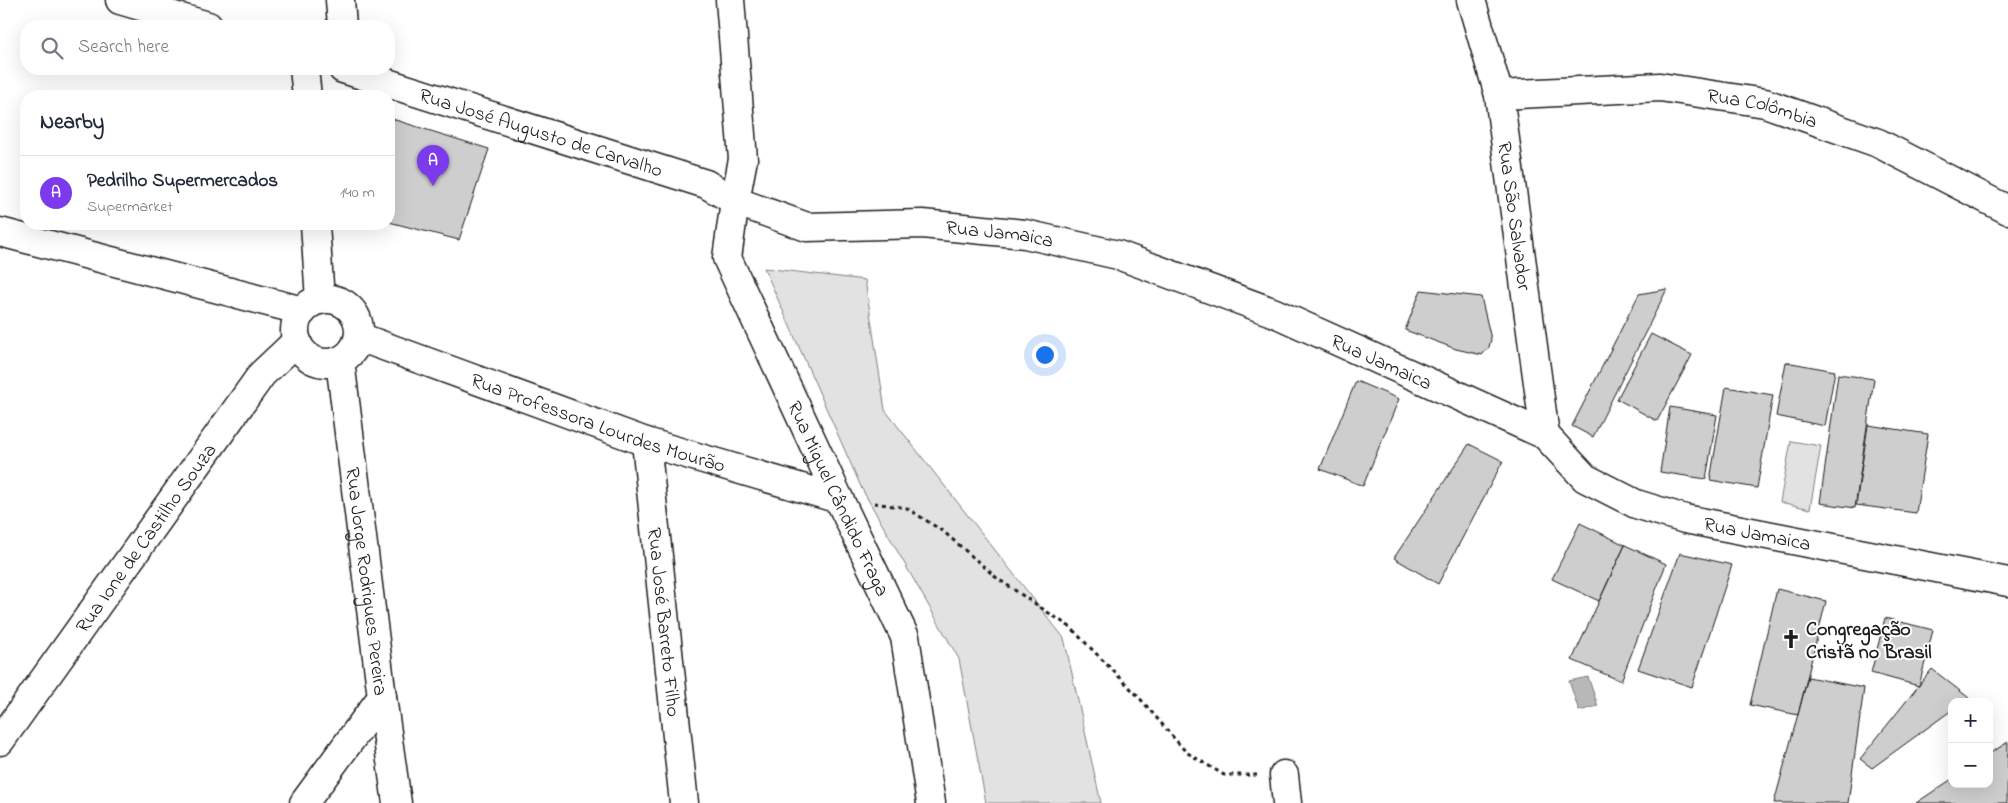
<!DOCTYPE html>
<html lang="en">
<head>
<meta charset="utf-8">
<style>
  body { margin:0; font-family:"Indie Flower",sans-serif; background:#f6f6f7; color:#1f2937 }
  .controls { position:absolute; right:15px; bottom:15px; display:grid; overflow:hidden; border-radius:10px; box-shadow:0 5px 20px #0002 }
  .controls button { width:45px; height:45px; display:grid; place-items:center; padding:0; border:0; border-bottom:1px solid #e0e1e3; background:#fff; color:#1f2937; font:25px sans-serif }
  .you { position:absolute; left:1044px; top:354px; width:18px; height:18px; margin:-12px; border:4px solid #fff; border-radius:50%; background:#1a73e8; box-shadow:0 0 0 8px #1a73e833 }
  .badge { display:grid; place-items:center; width:32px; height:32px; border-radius:50%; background:#7c3aed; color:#fff; font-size:16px; font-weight:700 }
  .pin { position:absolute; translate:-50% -41px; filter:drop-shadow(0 1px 2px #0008) }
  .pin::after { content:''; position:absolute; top:26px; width:18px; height:15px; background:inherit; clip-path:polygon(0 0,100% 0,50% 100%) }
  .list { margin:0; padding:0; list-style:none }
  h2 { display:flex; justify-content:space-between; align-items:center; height:65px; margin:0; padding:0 20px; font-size:21px }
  h2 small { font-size:16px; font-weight:400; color:#747a83 }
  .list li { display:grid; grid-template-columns:32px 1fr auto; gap:15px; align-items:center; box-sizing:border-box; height:75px; padding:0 20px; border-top:1px solid #e0e1e3 }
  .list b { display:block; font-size:19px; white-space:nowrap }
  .list p { margin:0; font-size:16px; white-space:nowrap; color:#747a83 }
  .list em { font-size:16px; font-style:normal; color:#747a83 }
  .icon { flex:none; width:28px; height:28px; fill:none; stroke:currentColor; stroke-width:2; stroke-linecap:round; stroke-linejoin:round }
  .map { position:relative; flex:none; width:2008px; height:803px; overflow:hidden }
  .search { position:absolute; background:#fff; box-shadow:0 5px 20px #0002; left:20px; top:20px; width:375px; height:55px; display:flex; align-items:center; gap:12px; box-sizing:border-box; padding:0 18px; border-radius:20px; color:#747a83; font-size:19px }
  .panel { position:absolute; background:#fff; box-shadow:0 5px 20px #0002; left:20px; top:90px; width:375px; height:140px; border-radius:20px }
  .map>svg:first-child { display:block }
  .green { fill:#e2e2e2; stroke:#7f7f7f }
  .water { fill:#b8b8b8; stroke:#7a7a7a }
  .building { fill:#cecece; stroke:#1c1c1c }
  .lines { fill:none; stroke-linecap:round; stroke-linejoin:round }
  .street-casing { stroke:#1c1c1c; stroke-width:31 }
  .secondary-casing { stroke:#1c1c1c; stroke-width:31 }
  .path { stroke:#1c1c1c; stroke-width:3; stroke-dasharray:4 4; stroke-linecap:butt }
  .street { stroke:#fff; stroke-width:28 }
  .secondary { stroke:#fff; stroke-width:28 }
  .labels { text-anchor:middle; stroke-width:4; stroke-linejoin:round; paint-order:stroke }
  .street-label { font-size:20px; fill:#1c1c1c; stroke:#fff }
  .poi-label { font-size:20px; font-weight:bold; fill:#1c1c1c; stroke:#fff; text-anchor:start }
</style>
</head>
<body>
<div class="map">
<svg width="2008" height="803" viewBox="0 0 2008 803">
  <rect width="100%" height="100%" fill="#fff"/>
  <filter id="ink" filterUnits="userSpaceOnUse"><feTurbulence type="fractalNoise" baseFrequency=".02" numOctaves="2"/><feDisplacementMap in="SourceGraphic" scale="10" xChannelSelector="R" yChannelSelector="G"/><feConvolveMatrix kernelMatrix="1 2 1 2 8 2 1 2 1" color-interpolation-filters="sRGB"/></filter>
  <g filter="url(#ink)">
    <path class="green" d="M764,268L865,280L885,410L1064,638L1101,803H986L959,659L862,489Z
      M1791,441L1821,446L1810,509L1780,502Z"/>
    <path class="water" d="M1588,677L1598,706L1579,711L1569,681Z"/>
    <path class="building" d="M389,118L489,149L459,240L389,222Z
      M1667,289L1593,437L1572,426L1639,294Z
      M1421,290L1481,297L1491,339L1489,347L1482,355L1456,349L1405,330Z
      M1651,334L1692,355L1657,421L1617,399Z
      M1786,362L1835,371L1825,426L1776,416Z
      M1838,374L1874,379L1855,508L1820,503Z
      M1356,381L1399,399L1363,486L1320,469Z
      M1726,387L1773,395L1757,488L1710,480Z
      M1670,407L1717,415L1706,479L1660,472Z
      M1868,425L1928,434L1916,513L1856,505Z
      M1469,444L1503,461L1438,584L1394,558Z
      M1580,523L1625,545L1599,601L1552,579Z
      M1625,545L1666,564L1621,681L1572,660Z
      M1680,553L1732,565L1692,687L1638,669Z
      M1777,589L1826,601L1798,715L1750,705Z
      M1885,618L1933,630L1919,686L1871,673Z
      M1932,669L1969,698L1963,702H1952V710L1872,768L1860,759Z
      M1808,677L1864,688L1848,803H1774Z
      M2008,742L2007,803H1916L1952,779V784H1989V754Z"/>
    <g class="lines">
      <g class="street-casing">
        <g id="street">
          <path d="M340,0L342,26"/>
          <path id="s1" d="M1471,0L1499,95L1545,435"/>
          <path id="s2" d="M1499,95L1660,87L1765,103L1878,143L2008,210"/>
          <path id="s3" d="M735,201L807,227L922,224L1025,234L1118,255L1275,313L1545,435L1585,478L1636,504L1685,519L2008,582"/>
          <path id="s4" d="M359,337L646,442L839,499"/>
          <path id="s5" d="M646,442L684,803"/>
          <path d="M1284,775L1287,803"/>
          <path d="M304,803L382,697"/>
        </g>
      </g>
      <g class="secondary-casing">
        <g id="secondary">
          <path d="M120,0L208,26"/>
          <path id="s6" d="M730,0L743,159L735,201L727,258L839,499L905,637L931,803"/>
          <path d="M304,69L307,96"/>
          <path id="s7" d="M343,69L706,184L735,201"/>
          <path d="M315,224L320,300"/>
          <path d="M0,232L303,311"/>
          <circle cx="327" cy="331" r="32"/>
          <path id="s8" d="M340,361L382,697L397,803"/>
          <path id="s9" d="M0,741L262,374L297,341"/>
        </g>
      </g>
      <path class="path" d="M874,503L907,508L944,532L998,579L1070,627L1137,695L1186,752L1224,775H1257"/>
      <use href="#street" class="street"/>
      <use href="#secondary" class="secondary"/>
    </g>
  </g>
  <defs>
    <g id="church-bare" transform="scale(1.5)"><path d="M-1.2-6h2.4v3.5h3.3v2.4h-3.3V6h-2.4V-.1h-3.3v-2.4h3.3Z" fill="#1c1c1c" stroke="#fff" stroke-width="2.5" paint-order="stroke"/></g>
  </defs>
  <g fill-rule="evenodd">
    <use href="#church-bare" x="1791" y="639"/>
  </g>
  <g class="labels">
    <g class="street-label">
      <text dy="7" stroke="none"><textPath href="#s2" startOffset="266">Rua Colômbia</textPath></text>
      <text dy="7" stroke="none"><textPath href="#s7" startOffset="208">Rua José Augusto de Carvalho</textPath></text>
      <text dy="7" stroke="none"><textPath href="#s1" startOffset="221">Rua São Salvador</textPath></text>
      <text dy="7" stroke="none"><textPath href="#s3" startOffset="270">Rua Jamaica</textPath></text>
      <text dy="7" stroke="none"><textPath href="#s3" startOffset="675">Rua Jamaica</textPath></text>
      <text dy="7" stroke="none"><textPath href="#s4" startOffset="254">Rua Professora Lourdes Mourão</textPath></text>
      <text dy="7" stroke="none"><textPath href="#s6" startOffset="525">Rua Miguel Cândido Fraga</textPath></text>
      <text dy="7" stroke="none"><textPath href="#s3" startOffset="1095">Rua Jamaica</textPath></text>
      <text dy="7" stroke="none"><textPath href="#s9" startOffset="250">Rua Ione de Castilho Souza</textPath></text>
      <text dy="7" stroke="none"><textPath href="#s8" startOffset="222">Rua Jorge Rodrigues Pereira</textPath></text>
      <text dy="7" stroke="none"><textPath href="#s5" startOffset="181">Rua José Barreto Filho</textPath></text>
    </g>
    <g class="poi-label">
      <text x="1806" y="635">Congregação<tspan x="1806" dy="23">Cristã no Brasil</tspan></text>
    </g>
  </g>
</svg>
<div class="controls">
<button>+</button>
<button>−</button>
</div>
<div class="you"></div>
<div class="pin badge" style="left:433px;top:186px">A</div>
<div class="search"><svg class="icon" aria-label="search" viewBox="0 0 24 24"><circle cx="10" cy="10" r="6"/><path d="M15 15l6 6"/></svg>Search here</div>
<section class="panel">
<h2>Nearby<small></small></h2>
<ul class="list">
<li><span class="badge">A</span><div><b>Pedrilho Supermercados</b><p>Supermarket</p></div><em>140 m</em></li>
</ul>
</section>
</div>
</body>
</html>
